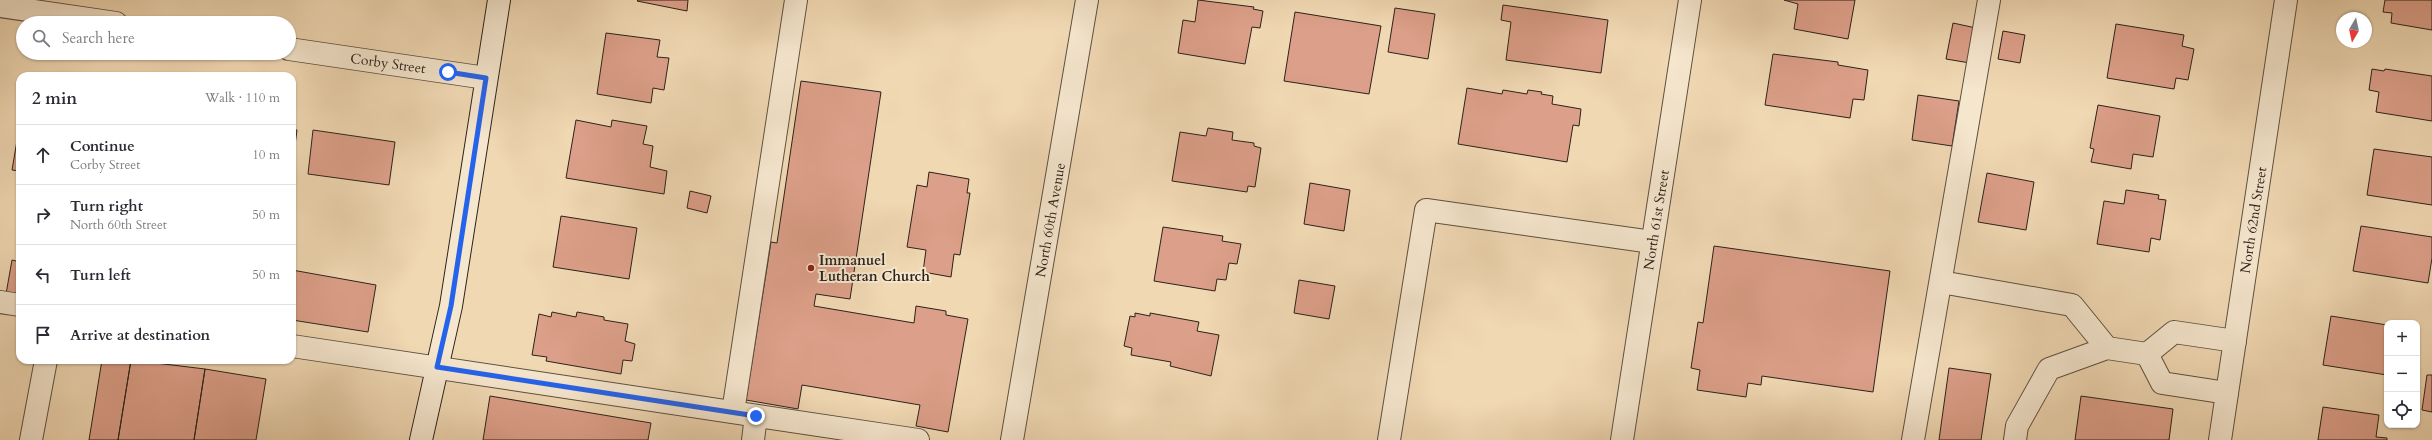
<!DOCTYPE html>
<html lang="en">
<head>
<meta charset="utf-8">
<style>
  body { margin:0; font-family:Cardo,serif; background:#f7f7f7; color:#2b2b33 }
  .controls { position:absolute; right:12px; bottom:12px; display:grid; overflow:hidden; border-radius:8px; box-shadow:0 1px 3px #0004 }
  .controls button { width:36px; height:36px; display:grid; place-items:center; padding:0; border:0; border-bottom:1px solid #e1e1e2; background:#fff; color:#2b2b33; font:20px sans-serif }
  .compass { position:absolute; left:2336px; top:12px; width:36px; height:36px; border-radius:50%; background:#fff; box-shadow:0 1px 3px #0004; rotate:189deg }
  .stop { position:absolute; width:12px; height:12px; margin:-9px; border:3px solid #2563eb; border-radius:50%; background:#fff }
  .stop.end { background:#2563eb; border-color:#fff; box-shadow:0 1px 4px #0008 }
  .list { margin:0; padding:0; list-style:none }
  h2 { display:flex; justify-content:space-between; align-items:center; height:52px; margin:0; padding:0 16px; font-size:17px }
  h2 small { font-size:13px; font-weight:400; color:#7c7c81 }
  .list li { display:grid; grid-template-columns:26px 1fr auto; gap:12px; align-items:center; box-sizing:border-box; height:60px; padding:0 16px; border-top:1px solid #e1e1e2 }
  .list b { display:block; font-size:15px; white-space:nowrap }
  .list p { margin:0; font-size:13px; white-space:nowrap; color:#7c7c81 }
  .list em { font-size:13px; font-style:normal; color:#7c7c81 }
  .icon { flex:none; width:22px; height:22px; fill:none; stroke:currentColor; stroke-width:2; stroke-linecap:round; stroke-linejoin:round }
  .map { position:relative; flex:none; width:2432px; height:440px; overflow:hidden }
  .search { position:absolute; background:#fff; box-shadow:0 1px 3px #0004; left:16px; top:16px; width:280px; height:44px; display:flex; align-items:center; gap:10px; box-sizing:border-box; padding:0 14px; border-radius:22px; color:#7c7c81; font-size:15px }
  .panel { position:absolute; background:#fff; box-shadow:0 1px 3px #0004; left:16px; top:72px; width:280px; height:292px; border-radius:12px }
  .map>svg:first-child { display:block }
  .building { fill:#dc9f89; stroke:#2c221a }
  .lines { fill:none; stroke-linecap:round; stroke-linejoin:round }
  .lane-casing { stroke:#5d5040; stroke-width:24 }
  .street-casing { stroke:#5d5040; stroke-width:24 }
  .secondary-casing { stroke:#2c221a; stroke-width:24 }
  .lane { stroke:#f5e6ce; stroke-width:22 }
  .street { stroke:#f5e6ce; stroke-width:22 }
  .secondary { stroke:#f5e6ce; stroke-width:22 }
  .route { stroke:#2563eb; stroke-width:5 }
  .poi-dot { fill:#8f2418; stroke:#f5e6ce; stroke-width:1.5 }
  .labels { text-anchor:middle; stroke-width:4; stroke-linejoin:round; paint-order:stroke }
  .street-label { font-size:14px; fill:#2c221a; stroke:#f5e6ce }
  .poi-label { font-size:14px; font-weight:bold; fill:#2c221a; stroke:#f5e6ce; text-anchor:start }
</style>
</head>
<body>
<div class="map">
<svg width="2432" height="440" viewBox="0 0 2432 440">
  <rect width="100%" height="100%" fill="#f0d8b3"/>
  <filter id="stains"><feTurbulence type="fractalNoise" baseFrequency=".005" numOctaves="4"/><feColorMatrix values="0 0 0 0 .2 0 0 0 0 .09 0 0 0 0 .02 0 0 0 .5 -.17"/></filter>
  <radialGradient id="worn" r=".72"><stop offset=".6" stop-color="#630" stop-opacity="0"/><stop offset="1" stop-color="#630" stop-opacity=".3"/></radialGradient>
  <path class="building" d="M688,0L687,11L637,1L638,0Z
    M1198,0L1254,7L1253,9L1263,11L1260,28L1252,27L1245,64L1178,53L1183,20L1195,22Z
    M1784,0H1855L1848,39L1794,29L1798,4Z
    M2385,0H2432V30L2391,23L2392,13L2383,12Z
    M1503,5L1608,20L1601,73L1506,60L1511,22L1501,20Z
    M1395,8L1435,14L1428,59L1388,52Z
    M1295,12L1381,26L1369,94L1284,81Z
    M1953,23L1976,28L1970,63L1946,59Z
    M2116,24L2184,35L2182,46L2194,49L2188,80L2176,78L2174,89L2107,78Z
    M2003,31L2025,35L2020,63L1998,59Z
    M606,33L660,40L657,57L669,58L664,90L653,88L651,103L597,94Z
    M1773,54L1838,62V65L1868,70L1864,100L1853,99L1850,118L1765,105Z
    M2372,69L2384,71L2385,69L2432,76V121L2376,112L2379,92L2369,90Z
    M801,81L881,92L850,299L816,294L814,306L914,323L916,306L946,311V315L968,319L948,432L916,426L920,405L802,385L798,409L746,400L771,242L777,243Z
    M1467,88L1502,94L1503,90L1527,94L1528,90L1542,92L1541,94L1553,96L1552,104L1581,109L1579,126L1573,125L1567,162L1458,144Z
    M1918,95L1959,101L1952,146L1912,140Z
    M2098,105L2160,116L2153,157L2133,154L2131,169L2091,162L2094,149L2090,148Z
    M576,120L611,127L612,120L647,126L643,144L653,146L650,167L667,171L664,194L566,178Z
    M20,123V171L12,170Z
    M1208,128L1233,132L1232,140L1254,143V146L1261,148L1255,187L1248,186L1247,192L1172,181L1180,132L1206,136Z
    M292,129L297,130L292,168Z
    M313,130L395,142L389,185L308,174Z
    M2374,149L2432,157V205L2367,195Z
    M929,172L969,179L967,193H970L960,255L954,254L951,277L923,272L926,250L907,247L917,185L927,187Z
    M1987,173L2034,182L2026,230L1978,222Z
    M1310,183L1350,190L1344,231L1304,224Z
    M2126,190L2159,195L2158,199L2166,200L2160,240L2151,238L2149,252L2097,244L2104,201L2124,204Z
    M690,191L711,196L707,213L687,208Z
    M561,216L637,228L629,279L553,267Z
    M2361,226L2432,237V258L2428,283L2353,271Z
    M1163,227L1223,236L1222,241L1241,244L1237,264L1229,263L1226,280L1217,279L1215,291L1154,281Z
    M1714,246L1890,271L1873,392L1762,376L1761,385L1748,383L1746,397L1697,390L1700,370L1691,368L1698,322L1703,323Z
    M12,260L20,262V296L6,294Z
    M292,270L376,285L368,332L292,320Z
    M1299,280L1335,286L1329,319L1294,313Z
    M552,312L576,317L577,312L604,317V320L628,324L625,341L635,344L632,361L623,360L621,374L546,361L547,357L532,355L539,314L551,317Z
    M1135,313L1150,316V313L1199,322L1197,331L1219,335L1211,376L1170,366L1171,362L1131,355L1132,348L1124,346L1130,316L1135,317Z
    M2331,316L2387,325V375L2323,365Z
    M102,360H131L118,440H89Z
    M131,360L205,369L194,440H118Z
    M1949,368L1991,374L1981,440H1939Z
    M205,369L266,379L256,440H194Z
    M2427,375H2432V412L2422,410Z
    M490,396L651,423L648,440H483Z
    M2081,396L2173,409L2169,440H2075Z
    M2323,407L2379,415L2376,437L2387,438V440H2318Z"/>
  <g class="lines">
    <g class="lane-casing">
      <path id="lane" d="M1941,282L2072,305L2107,348L2147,354L2174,332L2235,341
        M0,302L20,305
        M292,346L918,440
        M2147,354L2162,383L2227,393
        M733,412L796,0
        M31,440L46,360
        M753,440L756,416
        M1389,440L1426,210L1652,242
        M1913,440L1989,0
        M2015,440L2017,426L2049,369L2107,348"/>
    </g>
    <g class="street-casing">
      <path id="street" d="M0,6L116,23
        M289,49L486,78
        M1012,440L1087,0
        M1622,440L1690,0
        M2220,440L2286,0"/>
    </g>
    <g class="secondary-casing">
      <path id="secondary" d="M421,440L451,306L499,0"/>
    </g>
    <use href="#lane" class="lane"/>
    <use href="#street" class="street"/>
    <use href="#secondary" class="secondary"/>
  </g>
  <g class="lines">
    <path class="route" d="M448,72L486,78L451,306L437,367L756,416"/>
  </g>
  <circle class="poi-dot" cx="811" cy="268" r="4"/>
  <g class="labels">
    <g class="street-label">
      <text transform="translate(388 63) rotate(8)" y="5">Corby Street</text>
      <text transform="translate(1050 220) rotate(-80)" y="5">North 60th Avenue</text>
      <text transform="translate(1656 220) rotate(-81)" y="5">North 61st Street</text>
      <text transform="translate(2253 220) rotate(-81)" y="5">North 62nd Street</text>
    </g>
    <g class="poi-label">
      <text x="819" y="265">Immanuel<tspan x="819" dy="16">Lutheran Church</tspan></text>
    </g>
  </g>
  <rect width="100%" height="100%" filter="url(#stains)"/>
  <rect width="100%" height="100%" fill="url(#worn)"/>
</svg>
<div class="controls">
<button>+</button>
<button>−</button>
<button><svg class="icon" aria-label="locate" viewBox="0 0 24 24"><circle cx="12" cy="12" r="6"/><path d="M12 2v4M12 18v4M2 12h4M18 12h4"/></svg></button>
</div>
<svg class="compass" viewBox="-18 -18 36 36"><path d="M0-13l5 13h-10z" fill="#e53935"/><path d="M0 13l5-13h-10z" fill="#7c7c81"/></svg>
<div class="stop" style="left:448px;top:72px"></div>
<div class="stop end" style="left:756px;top:416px"></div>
<div class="search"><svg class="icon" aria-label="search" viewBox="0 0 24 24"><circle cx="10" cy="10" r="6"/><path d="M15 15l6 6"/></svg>Search here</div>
<section class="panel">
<h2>2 min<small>Walk · 110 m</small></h2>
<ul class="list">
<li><svg class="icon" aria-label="ahead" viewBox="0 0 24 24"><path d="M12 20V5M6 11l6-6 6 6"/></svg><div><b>Continue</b><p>Corby Street</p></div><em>10 m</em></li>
<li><svg class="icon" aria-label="right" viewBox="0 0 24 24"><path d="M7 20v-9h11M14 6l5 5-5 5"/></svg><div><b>Turn right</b><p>North 60th Street</p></div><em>50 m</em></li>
<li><svg class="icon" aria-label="left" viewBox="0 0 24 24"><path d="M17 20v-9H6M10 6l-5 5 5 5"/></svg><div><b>Turn left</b></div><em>50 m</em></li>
<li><svg class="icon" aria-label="arrive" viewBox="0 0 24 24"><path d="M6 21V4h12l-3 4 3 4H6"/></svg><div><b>Arrive at destination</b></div></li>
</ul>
</section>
</div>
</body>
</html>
